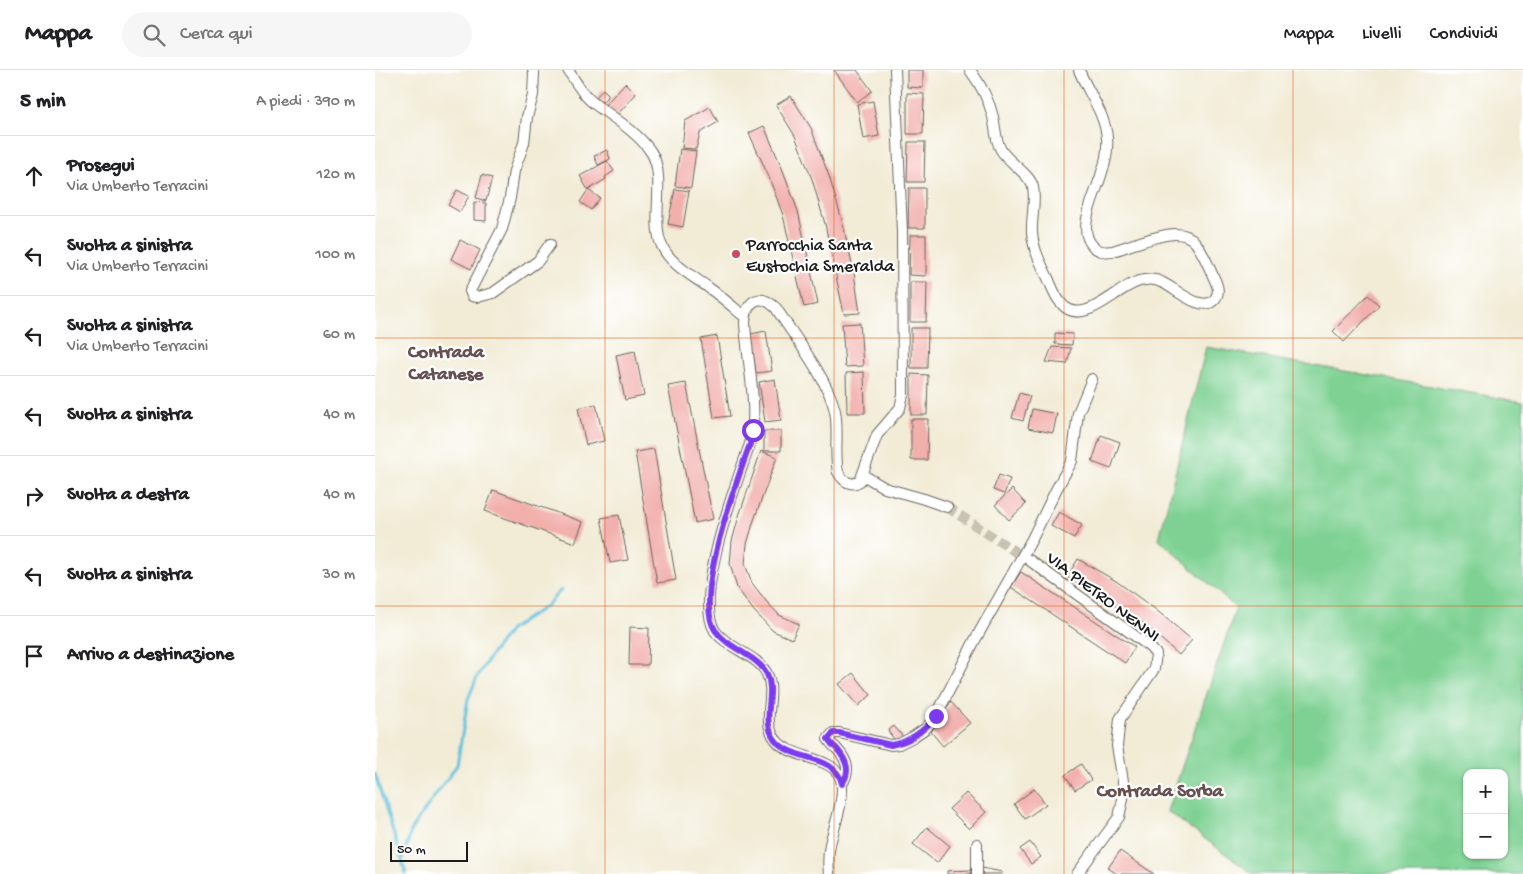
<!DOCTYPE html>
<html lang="it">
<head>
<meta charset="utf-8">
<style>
  body { margin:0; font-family:"Gochi Hand",sans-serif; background:#f6f6f6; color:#202124 }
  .controls { position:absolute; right:15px; bottom:15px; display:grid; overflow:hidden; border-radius:10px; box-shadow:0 1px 4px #0004 }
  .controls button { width:45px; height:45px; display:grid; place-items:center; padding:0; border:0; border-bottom:1px solid #e0e0e0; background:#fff; color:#202124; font:25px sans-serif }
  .scale { position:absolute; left:15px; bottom:12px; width:78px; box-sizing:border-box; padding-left:5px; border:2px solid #1c1c1c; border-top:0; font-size:14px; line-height:18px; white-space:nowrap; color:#1c1c1c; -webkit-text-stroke:4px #fff; paint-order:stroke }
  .stop { position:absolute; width:15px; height:15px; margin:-11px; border:4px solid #7c3aed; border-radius:50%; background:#fff }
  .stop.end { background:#7c3aed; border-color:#fff; box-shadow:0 1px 5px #0008 }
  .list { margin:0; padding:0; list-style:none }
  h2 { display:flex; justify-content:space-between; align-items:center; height:65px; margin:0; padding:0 20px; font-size:21px }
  h2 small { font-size:16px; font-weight:400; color:#757577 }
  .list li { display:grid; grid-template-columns:32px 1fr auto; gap:15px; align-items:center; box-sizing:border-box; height:80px; padding:0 20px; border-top:1px solid #e0e0e0 }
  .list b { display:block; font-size:19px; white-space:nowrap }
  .list p { margin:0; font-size:16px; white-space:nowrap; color:#757577 }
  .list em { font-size:16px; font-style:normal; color:#757577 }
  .icon { flex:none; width:28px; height:28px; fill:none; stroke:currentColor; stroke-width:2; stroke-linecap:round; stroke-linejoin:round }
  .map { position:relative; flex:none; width:1148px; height:804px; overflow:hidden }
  header { display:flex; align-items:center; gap:30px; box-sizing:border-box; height:70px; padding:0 25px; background:#fff; border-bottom:1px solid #e0e0e0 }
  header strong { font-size:24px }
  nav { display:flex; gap:28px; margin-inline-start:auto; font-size:18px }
  .search { width:350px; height:45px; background:#f6f6f6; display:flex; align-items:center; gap:12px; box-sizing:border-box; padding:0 18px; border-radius:28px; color:#757577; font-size:19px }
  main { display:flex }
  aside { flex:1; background:#fff }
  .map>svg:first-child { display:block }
  .green { fill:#7ed193; stroke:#4d7658; fill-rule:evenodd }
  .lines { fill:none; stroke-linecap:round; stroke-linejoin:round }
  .stream { stroke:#5ec0dd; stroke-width:3 }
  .building { fill:#f2b0ad }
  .minor-tunnel { stroke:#c7c2b2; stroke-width:10; stroke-dasharray:10 5; stroke-linecap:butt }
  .minor-casing { stroke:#67655d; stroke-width:12 }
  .minor { stroke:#fff; stroke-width:10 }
  .route { stroke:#7c3aed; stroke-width:6 }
  .grid { fill:none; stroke:#e8590c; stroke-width:1; stroke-opacity:0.55 }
  .poi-dot { fill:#d1495b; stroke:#fff; stroke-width:2 }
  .labels { text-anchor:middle; stroke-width:4.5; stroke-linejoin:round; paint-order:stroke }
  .poi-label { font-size:18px; fill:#1c1c1c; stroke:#fff; text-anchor:start }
  .street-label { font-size:18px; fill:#1c1c1c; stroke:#fff }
  .neighbourhood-label { font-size:19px; font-weight:bold; fill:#67504f; stroke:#fff }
</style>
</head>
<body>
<header>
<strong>Mappa</strong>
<div class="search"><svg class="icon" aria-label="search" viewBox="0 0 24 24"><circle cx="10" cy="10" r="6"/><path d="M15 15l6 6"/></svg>Cerca qui</div>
<nav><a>Mappa</a><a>Livelli</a><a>Condividi</a></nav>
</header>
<main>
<aside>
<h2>5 min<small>A piedi · 390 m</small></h2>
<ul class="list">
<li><svg class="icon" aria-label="ahead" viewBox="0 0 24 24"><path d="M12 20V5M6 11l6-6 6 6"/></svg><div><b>Prosegui</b><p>Via Umberto Terracini</p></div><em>120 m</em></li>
<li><svg class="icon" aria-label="left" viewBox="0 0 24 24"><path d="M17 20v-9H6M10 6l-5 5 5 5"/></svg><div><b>Svolta a sinistra</b><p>Via Umberto Terracini</p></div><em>100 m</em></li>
<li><svg class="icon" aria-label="left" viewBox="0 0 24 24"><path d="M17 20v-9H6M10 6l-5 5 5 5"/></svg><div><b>Svolta a sinistra</b><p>Via Umberto Terracini</p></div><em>60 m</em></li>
<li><svg class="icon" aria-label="left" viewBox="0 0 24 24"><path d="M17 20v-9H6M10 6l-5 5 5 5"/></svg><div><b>Svolta a sinistra</b></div><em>40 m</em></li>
<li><svg class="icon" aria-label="right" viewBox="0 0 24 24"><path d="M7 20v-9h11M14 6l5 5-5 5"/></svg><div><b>Svolta a destra</b></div><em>40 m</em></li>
<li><svg class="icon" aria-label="left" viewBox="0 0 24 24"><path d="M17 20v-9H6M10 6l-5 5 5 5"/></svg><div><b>Svolta a sinistra</b></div><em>30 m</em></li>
<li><svg class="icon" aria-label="arrive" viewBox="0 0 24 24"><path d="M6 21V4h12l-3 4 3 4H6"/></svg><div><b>Arrivo a destinazione</b></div></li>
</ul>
</aside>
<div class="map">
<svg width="1148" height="804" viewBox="0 0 1148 804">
  <rect width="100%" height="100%" fill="#fff"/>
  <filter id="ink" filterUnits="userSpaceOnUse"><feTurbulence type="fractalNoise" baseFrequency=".02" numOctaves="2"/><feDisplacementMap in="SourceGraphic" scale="10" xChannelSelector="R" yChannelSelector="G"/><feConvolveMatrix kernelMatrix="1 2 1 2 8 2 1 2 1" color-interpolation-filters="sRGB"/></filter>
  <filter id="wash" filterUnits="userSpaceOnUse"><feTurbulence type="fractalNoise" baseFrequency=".0096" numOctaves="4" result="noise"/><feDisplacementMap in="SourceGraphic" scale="20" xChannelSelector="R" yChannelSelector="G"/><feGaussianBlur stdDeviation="1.12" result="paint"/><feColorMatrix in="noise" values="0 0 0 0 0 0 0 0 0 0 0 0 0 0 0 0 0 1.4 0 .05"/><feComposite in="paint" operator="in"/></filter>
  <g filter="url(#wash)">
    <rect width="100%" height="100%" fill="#f2ecd7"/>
    <path class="green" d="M831,277L1148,332V804H878L792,741L861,538L784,469ZM1092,703H1129V785H1092Z"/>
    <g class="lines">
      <path class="stream" d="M0,704L31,804
        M27,791L37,758L82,695L93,629L103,605L116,585L135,560L171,536L186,520"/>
    </g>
    <g id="blocks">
      <path class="building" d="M459,0H482L497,21L482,32Z
        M532,0H548V18L532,17Z
        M250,13L261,24L241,46L230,35Z
        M228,19L234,25L227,32L221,27Z
        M532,23L549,24L548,64H532Z
        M416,26L436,58L454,106L467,150L479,203L485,243L469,244L450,154L437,109L420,66L401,35Z
        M498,31L504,66L488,69L482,34Z
        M335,37L343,52L325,63L321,79L307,78L310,51Z
        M389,56L407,98L423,141L443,234L429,237L408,145L393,105L374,63Z
        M533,72H550L549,112H532Z
        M305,79L321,81L316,118L300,116Z
        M232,80L235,89L223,95L219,86Z
        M232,91L239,101L230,107L231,109L213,120L225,128L216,140L205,132L213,120L205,106Z
        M107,105L117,108L111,131L101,128Z
        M534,118H550V158H533Z
        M300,119L314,121L308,157L293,154Z
        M82,120L94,126L85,142L73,135Z
        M99,132L111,133V151L99,150Z
        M535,165H551V206L534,205Z
        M85,170L105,180L96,199L76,189Z
        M535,212H552L551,252H535Z
        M993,225L1004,235L969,272L958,261Z
        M485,253L488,296L470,297L467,254Z
        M536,258H553L552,298H536Z
        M391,261L397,301L381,303L375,264Z
        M680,263L698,264L697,275L680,274Z
        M342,266L355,346L339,348L326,269Z
        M677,277L696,278L692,294L671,292Z
        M260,281L269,326L250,330L241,285Z
        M489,302L490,343H472L471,303Z
        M536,304L553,305L552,345H536Z
        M400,309L406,350L390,352L384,312Z
        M311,313L338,449L320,453L293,316Z
        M644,323L655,326L648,351L637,348Z
        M221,334L229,371L211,375L203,338Z
        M657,339L682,344L678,363L653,358Z
        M536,349H553L552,390H536Z
        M389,361H406V381H389Z
        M726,365L745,372L736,399L717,392Z
        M279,379L301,510L282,513L260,382Z
        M386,381L402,387L379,450L372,474L370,494L377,513L391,531L404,545L424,554L417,569L398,561L379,541L362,518L355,494L357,471L364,446Z
        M624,405L635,409L629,424L618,420Z
        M637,419L651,434L634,450L620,435Z
        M118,420L208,452L200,473L110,441Z
        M684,442L707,455L699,468L676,456Z
        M244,445L253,490L235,493L226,448Z
        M703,489L741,511L780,539L817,570L804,585L768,553L692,507Z
        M646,502L760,577L750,593L636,517Z
        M255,557L274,558L273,595H254Z
        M478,603L496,625L483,636L464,614Z
        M576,632L595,653L568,676L556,662Z
        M519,656L529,668L522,673L513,661Z
        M706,694L716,710L700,720L690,705Z
        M659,719L671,734L650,749L639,734Z
        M591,723L611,742L594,759L574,739Z
        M552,757L575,776L562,793L538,774Z
        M655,772L666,787L656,794L645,779Z
        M745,781L779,804H742L733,798Z
        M607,798L627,802V804H607Z
        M596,800V804H572V801Z"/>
    </g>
  </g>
  <g filter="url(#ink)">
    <use href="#blocks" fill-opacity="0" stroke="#67655d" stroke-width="1"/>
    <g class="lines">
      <path class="minor-tunnel" d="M572,437L653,490"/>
      <g class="minor-casing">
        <path id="minor" d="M158,0L159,3L158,25L152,47L149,73L139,101L135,128L127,159L95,221L97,226L103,227L118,223L163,191L175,174
          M193,0C200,11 206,22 216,31C236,47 261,60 276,82C292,106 275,152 287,176C296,195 318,206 334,218C347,227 358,237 370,247
          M595,0C606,15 614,30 618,47C621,59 620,70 626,80C634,93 655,104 658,117C661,132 656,148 657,163C658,178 665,192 672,206C676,214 679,225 686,233C701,252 724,235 739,225C749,219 758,211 770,210C776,209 783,210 788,213C800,218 826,243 839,230C846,223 842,214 838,206C833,195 828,182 820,172C815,166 808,164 800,164C785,164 754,176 738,181C730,182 723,182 717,175C701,158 722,122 727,102C731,91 733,80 732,68C730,43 713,23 704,0
          M488,405L510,418L549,429L572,437
          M654,490L774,576L781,584L779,599L745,649L742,676L748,711V729L744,747L702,804
          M467,714C476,700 472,690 462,679C458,675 456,674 453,669L458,663H464L516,675L524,674L538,667L551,658L561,646L600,570L657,469L682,418L697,391L703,343L717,309
          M602,774V804
          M454,804C453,794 453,784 455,774C459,757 472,723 465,707C456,686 416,689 401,670C385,650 402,626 392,604C383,585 353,579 340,561C318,527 362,411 375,374C384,338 372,291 370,253C371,232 383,221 401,238C420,268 452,307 460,341C464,361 459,382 463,402C468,411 476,417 485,411L502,365L525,338L528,325V315L527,162L520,0"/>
      </g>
      <use href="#minor" class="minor"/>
    </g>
  </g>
  <g class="lines" filter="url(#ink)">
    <path class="route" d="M378,360L375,374C362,411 318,527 340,560C353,579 382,585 392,604C402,626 383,653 403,673C421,691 461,685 467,714C476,701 472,691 462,679C458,676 456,674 453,669L458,663H464L516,675C535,672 549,661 561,646"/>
  </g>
  <path class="grid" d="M230,0V804M459,0V804M689,0V804M918,0V804M0,268H1148M0,536H1148"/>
  <circle class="poi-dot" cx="361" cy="184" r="5"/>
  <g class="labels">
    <g class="poi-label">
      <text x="371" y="180">Parrocchia Santa<tspan x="371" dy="21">Eustochia Smeralda</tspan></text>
    </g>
    <g class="street-label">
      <text transform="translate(729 526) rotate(37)" y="6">VIA PIETRO NENNI</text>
    </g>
    <g class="neighbourhood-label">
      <text x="71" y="287">Contrada<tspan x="71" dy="22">Catanese</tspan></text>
      <text x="785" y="726">Contrada Sorba</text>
    </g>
  </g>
</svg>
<div class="controls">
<button>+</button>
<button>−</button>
</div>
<div class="scale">50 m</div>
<div class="stop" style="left:378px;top:360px"></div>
<div class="stop end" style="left:561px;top:646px"></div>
</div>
</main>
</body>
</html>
